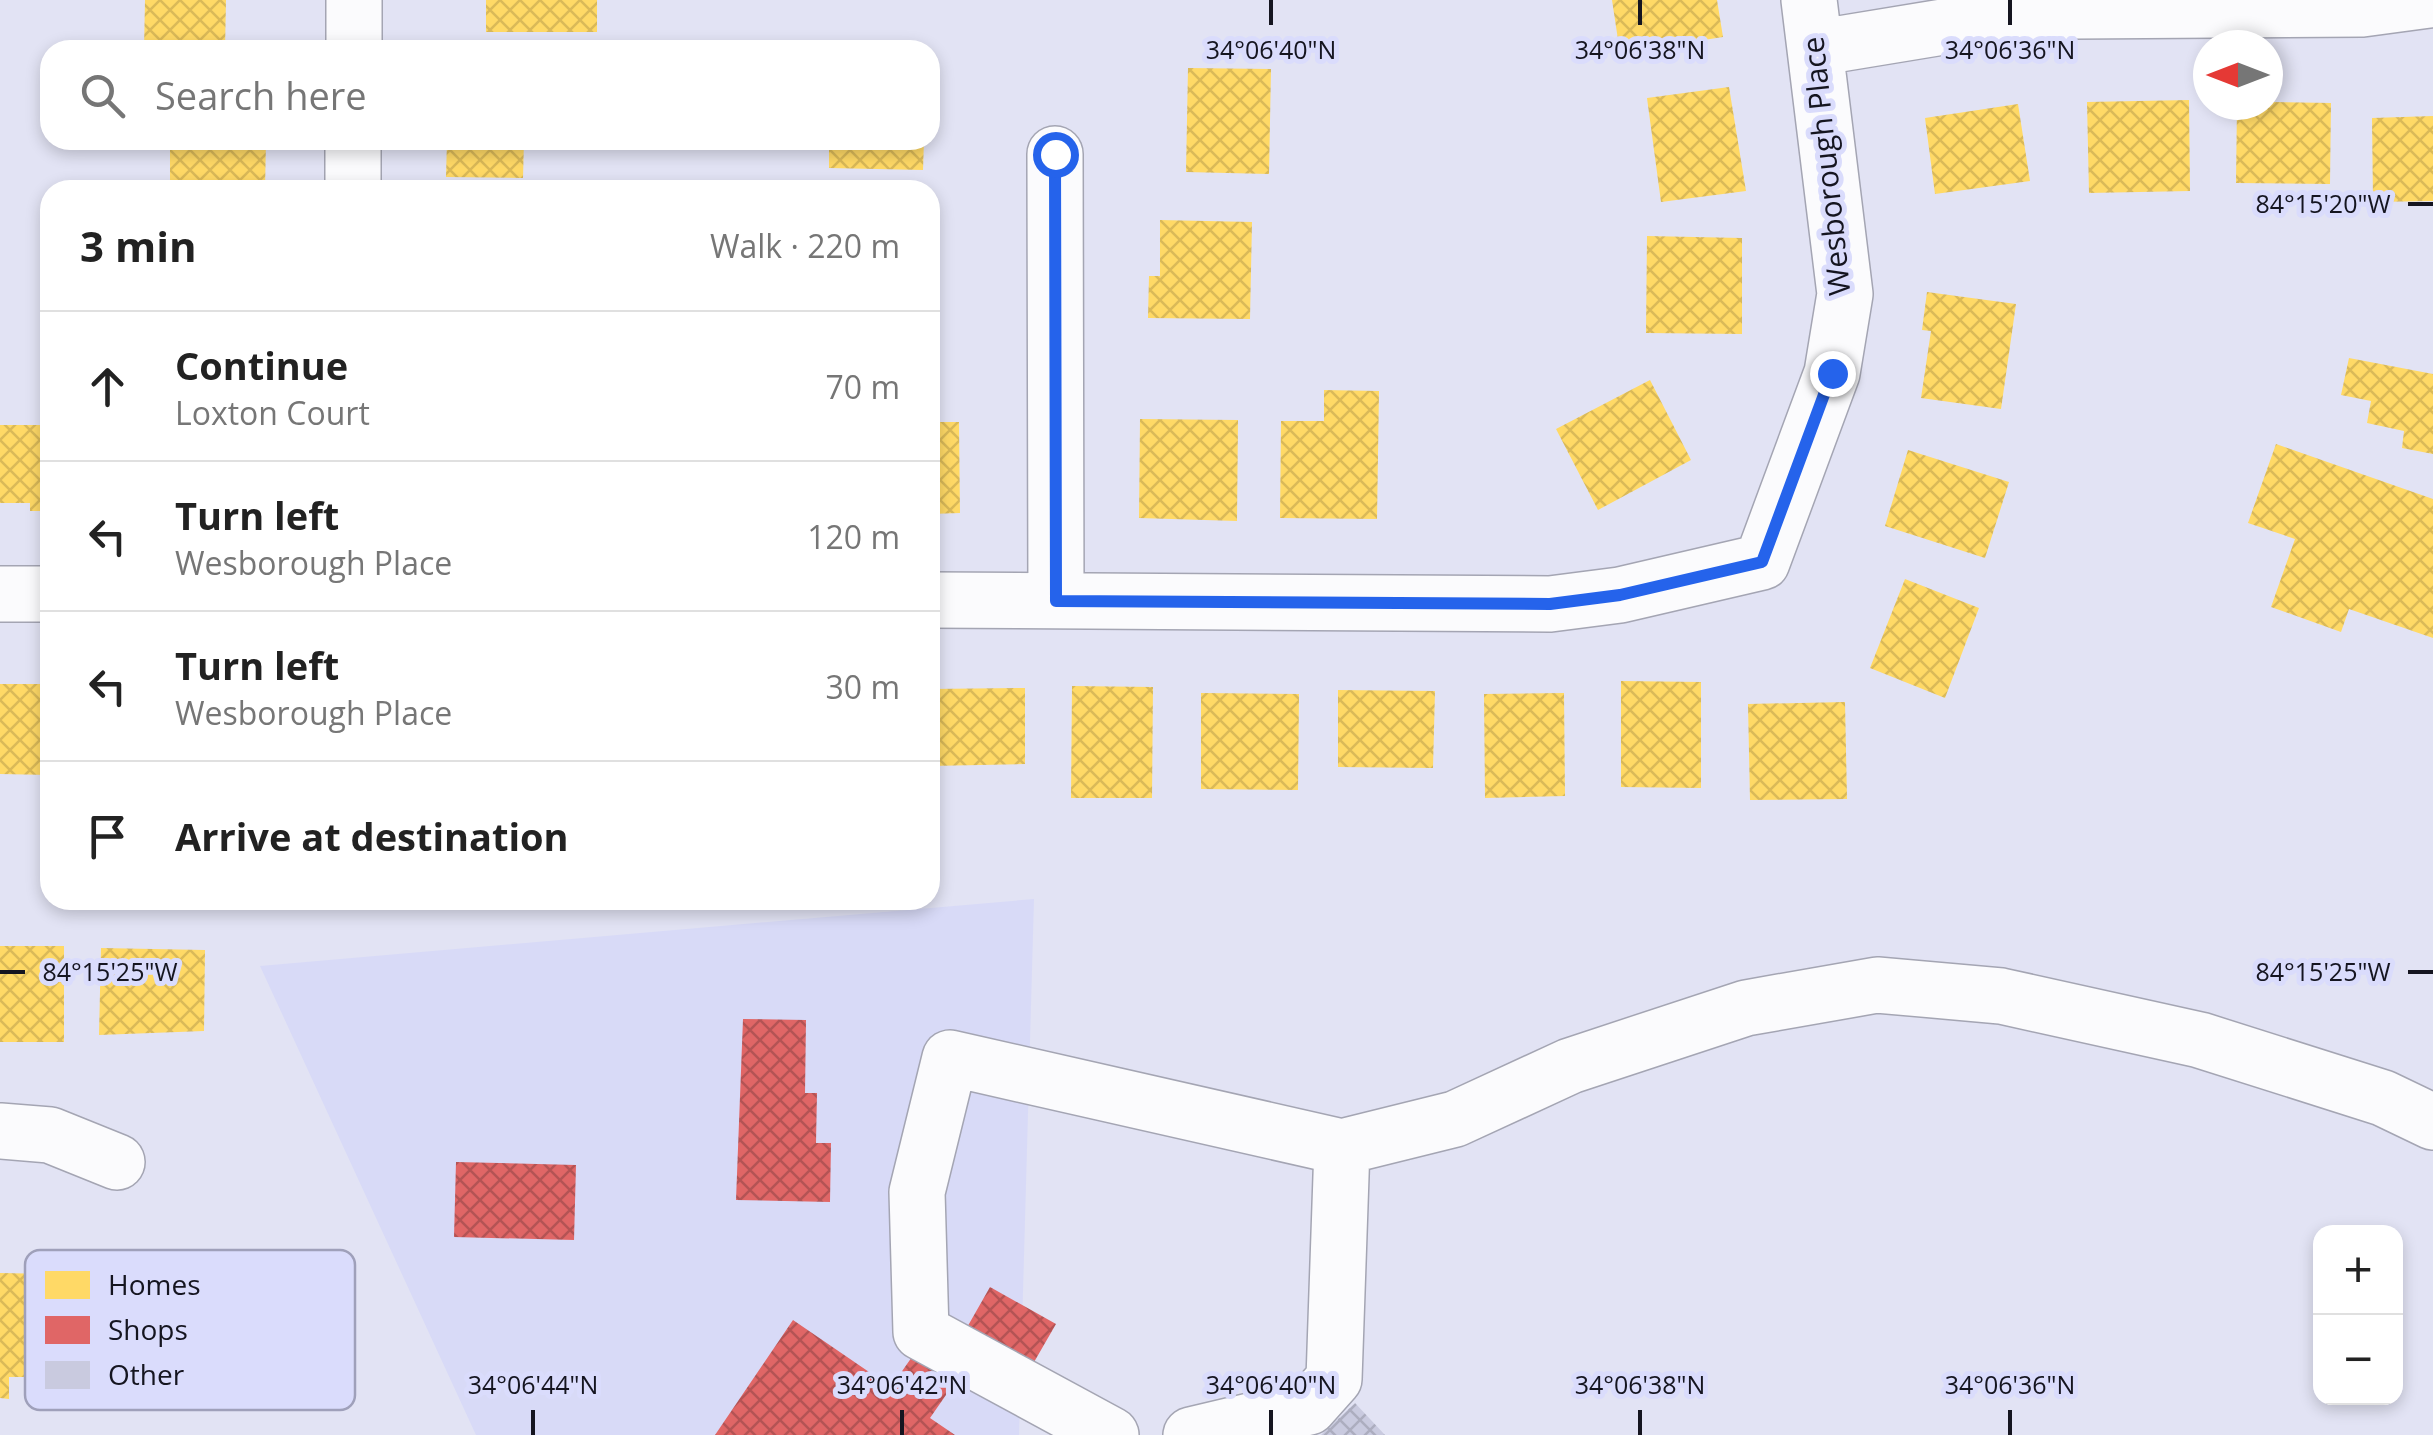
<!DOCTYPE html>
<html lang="en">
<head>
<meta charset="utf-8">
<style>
  body { margin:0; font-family:"Open Sans",sans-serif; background:#f2f2f2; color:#222 }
  .controls { position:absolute; right:30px; bottom:30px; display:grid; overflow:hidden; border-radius:20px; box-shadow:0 5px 15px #0003 }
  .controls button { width:90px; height:90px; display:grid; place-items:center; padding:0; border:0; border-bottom:2px solid #e0e0e0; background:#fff; color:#222; font:50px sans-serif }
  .compass { position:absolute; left:2193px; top:30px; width:90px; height:90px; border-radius:50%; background:#fff; box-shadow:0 5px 15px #0003; rotate:270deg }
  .stop { position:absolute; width:30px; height:30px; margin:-22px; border:8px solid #2563eb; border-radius:50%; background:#fff }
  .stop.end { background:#2563eb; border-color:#fff; box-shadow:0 2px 10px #0008 }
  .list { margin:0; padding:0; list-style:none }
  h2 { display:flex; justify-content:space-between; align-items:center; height:130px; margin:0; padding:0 40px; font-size:42px }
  h2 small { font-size:32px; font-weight:400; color:#767676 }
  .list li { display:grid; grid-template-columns:65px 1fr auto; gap:30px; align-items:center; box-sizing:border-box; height:150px; padding:0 40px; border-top:2px solid #e0e0e0 }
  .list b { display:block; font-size:38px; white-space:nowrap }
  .list p { margin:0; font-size:32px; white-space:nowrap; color:#767676 }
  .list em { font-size:32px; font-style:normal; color:#767676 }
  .icon { flex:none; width:55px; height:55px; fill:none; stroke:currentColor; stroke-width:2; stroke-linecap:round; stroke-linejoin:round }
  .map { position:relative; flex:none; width:2433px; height:1435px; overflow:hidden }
  .search { position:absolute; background:#fff; box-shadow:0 5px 15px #0003; left:40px; top:40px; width:900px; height:110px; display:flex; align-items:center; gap:25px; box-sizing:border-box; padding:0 35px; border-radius:30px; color:#767676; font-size:38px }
  .panel { position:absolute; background:#fff; box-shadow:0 5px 15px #0003; left:40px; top:180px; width:900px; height:730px; border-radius:30px }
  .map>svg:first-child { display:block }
  .built { fill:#d8daf7 }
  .homes { fill:url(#homes-cross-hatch) }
  .shops { fill:url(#shops-cross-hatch) }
  .building { fill:url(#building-cross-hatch) }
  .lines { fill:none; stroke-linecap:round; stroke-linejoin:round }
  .minor-casing { stroke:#a4a5b3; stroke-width:58 }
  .minor { stroke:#fbfbfd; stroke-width:55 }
  .route { stroke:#2563eb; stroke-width:12 }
  .ticks { fill:none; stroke:#151520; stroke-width:4 }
  .labels { text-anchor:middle; stroke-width:10; stroke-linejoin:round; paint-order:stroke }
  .street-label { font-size:30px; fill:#151520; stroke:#dadcfc }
  .key { fill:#dadcfc; stroke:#9fa0ba; stroke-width:2.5 }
  .key-label { font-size:28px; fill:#151520 }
  .ticks-label { font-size:25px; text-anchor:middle; fill:#151520; stroke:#dadcfc; stroke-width:10; stroke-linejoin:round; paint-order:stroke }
</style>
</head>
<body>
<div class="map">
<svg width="2433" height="1435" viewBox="0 0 2433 1435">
  <defs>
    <pattern id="homes-cross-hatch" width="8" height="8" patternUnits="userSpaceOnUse" patternTransform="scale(2.5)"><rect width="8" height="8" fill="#ffd966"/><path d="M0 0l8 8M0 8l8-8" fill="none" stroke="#dab958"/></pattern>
    <pattern id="shops-cross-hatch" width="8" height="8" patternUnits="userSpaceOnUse" patternTransform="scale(2.5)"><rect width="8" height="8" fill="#e06666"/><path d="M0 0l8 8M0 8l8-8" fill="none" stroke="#b45354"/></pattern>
    <pattern id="building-cross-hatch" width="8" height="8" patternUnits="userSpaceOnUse" patternTransform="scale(2.5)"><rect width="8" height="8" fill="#c9cadf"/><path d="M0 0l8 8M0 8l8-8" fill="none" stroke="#acadbf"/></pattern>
  </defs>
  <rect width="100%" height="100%" fill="#e2e3f4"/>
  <path class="built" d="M1034,899L1019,1435H476L260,966Z"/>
  <path class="homes" d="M145,0H226L225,50H144Z
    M486,0H597V32H486Z
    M1612,0H1717L1723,37L1620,53Z
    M1188,68L1271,69L1269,174L1186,172Z
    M1729,87L1746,191L1661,202L1647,98Z
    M2189,100L2190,191L2089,193L2087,102Z
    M2268,102L2331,103L2330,184L2236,183L2237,105Z
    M2018,104L2030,181L1935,194L1925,118Z
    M2433,116V201L2373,202L2372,118Z
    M170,140H266L265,190H170Z
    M447,140H524L523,178L446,177Z
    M829,140H924L923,170L829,168Z
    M930,219H940L939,315H930Z
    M1160,220L1252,222L1250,319L1148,318L1149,276H1160Z
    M1647,236L1742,238V334L1646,333Z
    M1927,292L2016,304L2001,409L1921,398L1931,331L1922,330Z
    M2349,358L2433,374V454L2402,448L2404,431L2367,423L2371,401L2341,395Z
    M1650,380L1691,460L1598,510L1556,429Z
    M1324,390L1379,391L1377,519L1280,518L1281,421H1324Z
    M1140,419L1238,420L1237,521L1139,518Z
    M930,422H959L960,513L930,514Z
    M0,425H50V511H30V503H0Z
    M2276,444L2433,499V638L2349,609L2341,632L2271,607L2295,539L2248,523Z
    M1908,450L2009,482L1985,558L1885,526Z
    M1905,579L1979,608L1945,698L1870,668Z
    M1621,681L1701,682V788L1621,787Z
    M0,684H50V775L0,774Z
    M1072,686L1153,687L1152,798H1071Z
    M1025,688V764L930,766V689Z
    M1338,690L1435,691L1433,768L1338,767Z
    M1201,693L1299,694L1298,790L1201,789Z
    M1564,693L1565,796L1485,798L1484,694Z
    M1845,702L1847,799L1750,800L1748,704Z
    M0,946H64V1042H0Z
    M101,948L205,950L204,1031L99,1035Z
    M0,1273L54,1274L52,1377H9V1399L0,1398Z"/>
  <path class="shops" d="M743,1019L806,1020L805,1093H817L816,1143H831L830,1202L736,1200Z
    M456,1162L576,1165L574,1240L454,1237Z
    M990,1287L1056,1324L1026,1376L961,1338Z
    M793,1320L891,1387L914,1354L955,1382L930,1418L955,1435H715Z"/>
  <path class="building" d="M1355,1403L1385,1435H1321Z"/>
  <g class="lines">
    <g class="minor-casing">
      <path id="minor" d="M1815,48L1967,23L2074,11L2362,9L2429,0
        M354,50V0
        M1055,154L1056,601
        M353,190V140
        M0,594H50
        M930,600L1550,604L1620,595L1762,562L1832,373L1845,294L1809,0
        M0,1131L50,1135L117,1162
        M1111,1435L921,1332L917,1192L950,1058L1342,1147L1455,1119L1570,1066L1746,1008L1877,985L2001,996L2200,1040L2383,1098L2433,1122
        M1191,1435L1309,1407L1334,1379L1342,1147"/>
    </g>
    <use href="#minor" class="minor"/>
  </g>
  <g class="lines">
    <path class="route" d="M1055,154L1056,601L1550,604L1620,595L1762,562L1832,373"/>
  </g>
  <path class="ticks" d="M1271,0V25M1640,0V25M2010,0V25M2408,204H2433M0,972H25M2408,972H2433M533,1410V1435M902,1410V1435M1271,1410V1435M1640,1410V1435M2010,1410V1435"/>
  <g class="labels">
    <g class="street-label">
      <text transform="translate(1827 166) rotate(-96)" y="10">Wesborough Place</text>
    </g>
  </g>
  <rect x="25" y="1250" width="330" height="160" rx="15" class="key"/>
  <rect x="45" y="1271" width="45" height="28" fill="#ffd966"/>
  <rect x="45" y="1316" width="45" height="28" fill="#e06666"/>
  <rect x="45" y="1361" width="45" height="28" fill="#c9cadf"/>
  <g class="key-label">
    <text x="108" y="1295">Homes</text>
    <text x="108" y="1340">Shops</text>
    <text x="108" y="1385">Other</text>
  </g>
  <g class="ticks-label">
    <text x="1271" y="59">34°06'40"N</text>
    <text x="1640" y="59">34°06'38"N</text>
    <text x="2010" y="59">34°06'36"N</text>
    <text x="2323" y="213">84°15'20"W</text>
    <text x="2323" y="981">84°15'25"W</text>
    <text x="110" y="981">84°15'25"W</text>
    <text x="533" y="1394">34°06'44"N</text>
    <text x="902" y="1394">34°06'42"N</text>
    <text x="1271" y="1394">34°06'40"N</text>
    <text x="1640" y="1394">34°06'38"N</text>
    <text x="2010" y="1394">34°06'36"N</text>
  </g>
</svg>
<div class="controls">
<button>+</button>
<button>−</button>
</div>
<svg class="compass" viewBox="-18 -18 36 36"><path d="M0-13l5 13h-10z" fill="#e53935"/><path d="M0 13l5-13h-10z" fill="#767676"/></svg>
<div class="stop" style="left:1055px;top:154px"></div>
<div class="stop end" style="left:1832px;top:373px"></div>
<div class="search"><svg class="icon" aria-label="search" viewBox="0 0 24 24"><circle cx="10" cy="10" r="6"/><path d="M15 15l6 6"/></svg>Search here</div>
<section class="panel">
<h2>3 min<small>Walk · 220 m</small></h2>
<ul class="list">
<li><svg class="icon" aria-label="ahead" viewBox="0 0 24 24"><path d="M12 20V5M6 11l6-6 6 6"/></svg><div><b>Continue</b><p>Loxton Court</p></div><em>70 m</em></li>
<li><svg class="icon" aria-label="left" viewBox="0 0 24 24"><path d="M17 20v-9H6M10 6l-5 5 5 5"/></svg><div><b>Turn left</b><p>Wesborough Place</p></div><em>120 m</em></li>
<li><svg class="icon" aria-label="left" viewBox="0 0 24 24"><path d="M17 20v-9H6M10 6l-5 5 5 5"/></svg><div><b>Turn left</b><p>Wesborough Place</p></div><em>30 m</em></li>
<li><svg class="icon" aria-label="arrive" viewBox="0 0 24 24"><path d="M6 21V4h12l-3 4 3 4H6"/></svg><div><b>Arrive at destination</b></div></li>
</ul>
</section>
</div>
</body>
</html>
